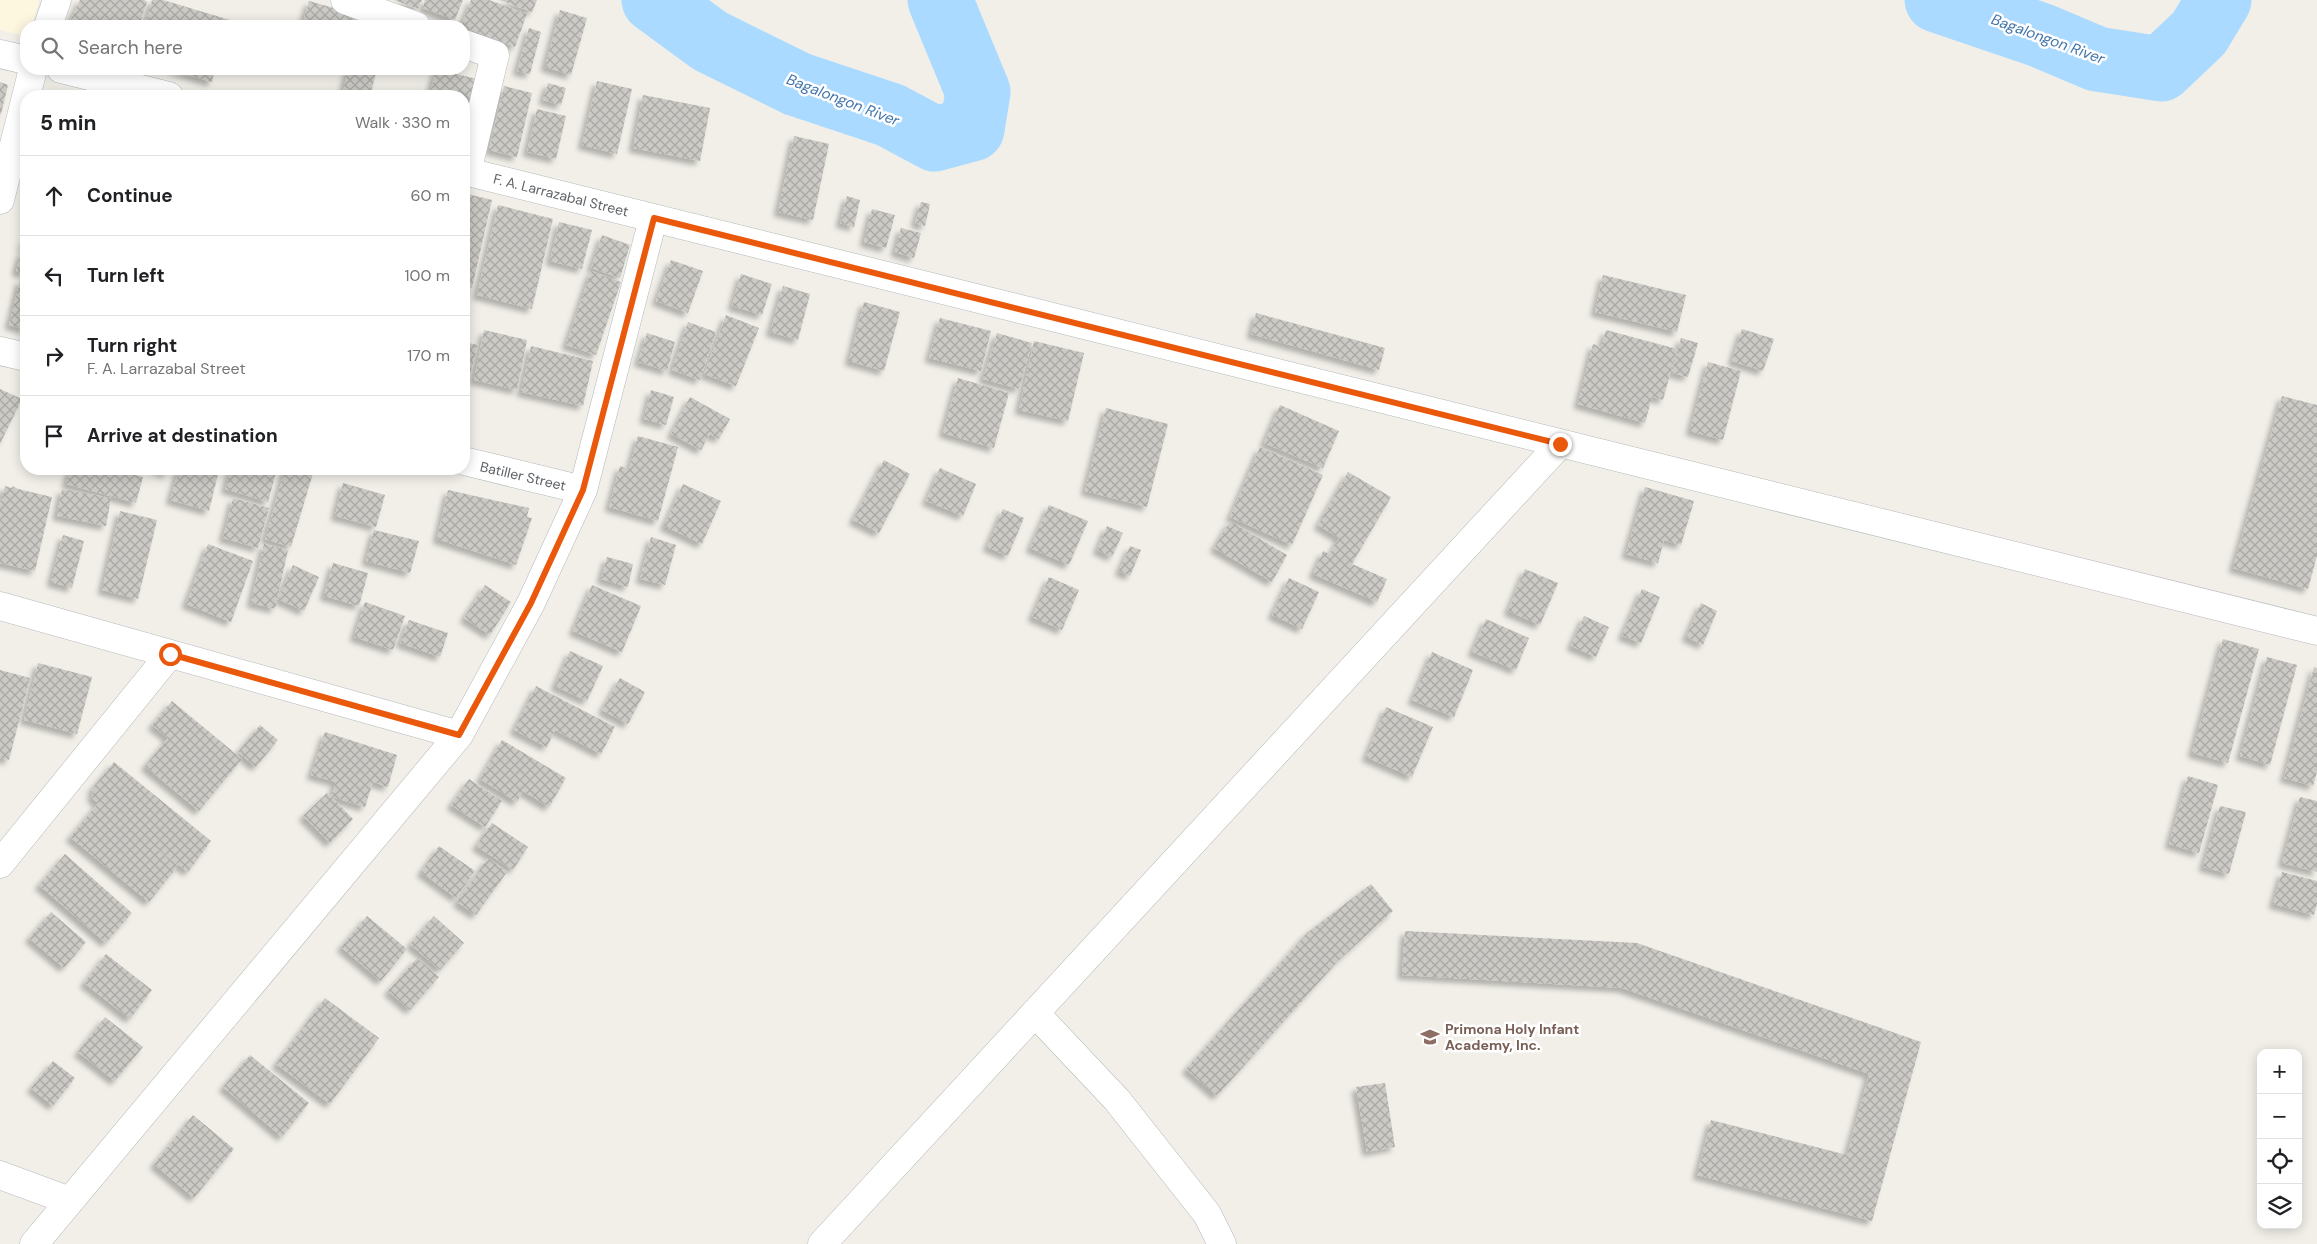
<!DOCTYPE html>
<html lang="en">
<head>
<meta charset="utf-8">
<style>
  body { margin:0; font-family:"DM Sans",sans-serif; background:#f6f6f6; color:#202124 }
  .controls { position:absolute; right:15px; bottom:15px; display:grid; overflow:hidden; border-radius:10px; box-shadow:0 2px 12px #0003 }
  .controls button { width:45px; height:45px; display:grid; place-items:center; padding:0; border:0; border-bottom:1px solid #e0e0e0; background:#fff; color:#202124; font:25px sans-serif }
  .stop { position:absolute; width:15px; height:15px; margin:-11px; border:4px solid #ea580c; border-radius:50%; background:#fff }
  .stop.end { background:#ea580c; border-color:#fff; box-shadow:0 1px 5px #0008 }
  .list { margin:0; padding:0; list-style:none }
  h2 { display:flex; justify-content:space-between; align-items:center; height:65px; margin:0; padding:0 20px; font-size:21px }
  h2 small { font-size:16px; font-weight:400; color:#757577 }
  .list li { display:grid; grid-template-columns:32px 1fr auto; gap:15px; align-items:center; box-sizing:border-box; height:80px; padding:0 20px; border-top:1px solid #e0e0e0 }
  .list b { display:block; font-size:19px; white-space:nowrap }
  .list p { margin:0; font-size:16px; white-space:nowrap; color:#757577 }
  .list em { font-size:16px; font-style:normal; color:#757577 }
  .icon { flex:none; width:28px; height:28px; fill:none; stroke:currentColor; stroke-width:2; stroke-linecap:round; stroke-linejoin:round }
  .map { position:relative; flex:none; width:2317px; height:1244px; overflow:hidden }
  .search { position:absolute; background:#fff; box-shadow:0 2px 12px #0003; left:20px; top:20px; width:450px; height:55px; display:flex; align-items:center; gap:12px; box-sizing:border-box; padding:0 18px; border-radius:20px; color:#757577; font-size:19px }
  .panel { position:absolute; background:#fff; box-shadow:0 2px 12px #0003; left:20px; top:90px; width:450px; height:385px; border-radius:20px }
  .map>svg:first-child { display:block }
  .commercial { fill:#fef7e0 }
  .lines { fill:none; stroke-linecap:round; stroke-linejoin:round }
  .river { stroke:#aadaff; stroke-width:65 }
  .building { fill:url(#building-cross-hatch); filter:url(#shadow) }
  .minor-casing { stroke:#b5b8bc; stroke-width:29 }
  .tertiary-casing { stroke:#b5b8bc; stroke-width:29 }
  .minor { stroke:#fff; stroke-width:28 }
  .tertiary { stroke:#fff; stroke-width:28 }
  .route { stroke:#ea580c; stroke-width:6 }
  .labels { text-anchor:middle; stroke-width:5; stroke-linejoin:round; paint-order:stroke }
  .street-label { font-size:14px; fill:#5f6368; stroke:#fff }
  .education-label { font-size:14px; font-weight:bold; fill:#785e54; stroke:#fff; text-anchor:start }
  .water-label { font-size:15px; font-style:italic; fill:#4174aa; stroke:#fff }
</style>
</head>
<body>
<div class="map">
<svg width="2317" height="1244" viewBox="0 0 2317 1244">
  <defs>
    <pattern id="building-cross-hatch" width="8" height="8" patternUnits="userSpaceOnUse" patternTransform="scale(1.25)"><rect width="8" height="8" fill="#cccac5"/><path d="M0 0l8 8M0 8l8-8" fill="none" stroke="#a9a8a4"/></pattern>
    <filter id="shadow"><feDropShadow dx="-4.5" dy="4.5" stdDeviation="2.5" flood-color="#0004"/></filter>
  </defs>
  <rect width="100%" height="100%" fill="#f1efe8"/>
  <path class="commercial" d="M0,0H39L32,26H26V36L0,30Z"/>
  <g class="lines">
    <path class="river" d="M654,0L710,41L797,84L890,115L935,139L972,129L978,92L940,0
      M1937,0L2040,35L2097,59L2161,69L2199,33L2219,0"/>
  </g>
  <path class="building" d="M80,0H144L147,2L139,26H68Z
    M152,0H163L230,20L228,26H145Z
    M394,0H422L418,9Z
    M425,0H463L455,20L423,8Z
    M471,0H489L527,14L515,47L461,26Z
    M500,0H537L532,12Z
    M309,1L359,15L355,26H302Z
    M560,10L587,18L571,75L545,67Z
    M359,18L384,26H357Z
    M529,28L541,32L530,74L517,71Z
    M169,69H215L212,82Z
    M348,69H377L370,96H342Z
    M436,69L477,79L471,103L464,102V96H442L430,93Z
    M597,81L632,89L617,154L582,145Z
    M0,82L8,85L1,114H0Z
    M548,83L566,88L561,105L543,100Z
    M504,86L532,93L517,157L489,150Z
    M643,95L710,108L700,161L633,148Z
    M464,106L469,108L464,128Z
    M537,109L566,116L556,159L527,152Z
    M794,136L829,144L813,220L778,212Z
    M464,193L492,200L472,288L464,286Z
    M847,196L860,200L854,227L840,223Z
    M921,202L930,204L925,226L915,223Z
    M498,205L553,219L532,309L477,295Z
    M872,209L895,215L886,248L864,242Z
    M559,222L592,230L582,269L550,261Z
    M901,228L921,233L914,258L895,252Z
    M26,235V249L22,248Z
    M602,235L630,245L620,278L591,268Z
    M22,251L26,253V274L16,271Z
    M671,260L703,271L688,313L656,301Z
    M591,271L621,282L596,355L566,345Z
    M741,274L772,284L762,315L732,306Z
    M1603,275L1686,295L1677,332L1595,312Z
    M20,280L26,282V330L9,325Z
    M783,286L810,294L798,340L770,332Z
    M864,302L900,312L884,371L849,361Z
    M1256,313L1385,348L1379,370L1251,334Z
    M726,315L759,328L736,386L704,374Z
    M940,318L991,331L981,371L929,358Z
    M688,322L716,332L700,380L672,370Z
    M1742,329L1774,339L1763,371L1732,361Z
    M484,330L527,340L517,390L474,380Z
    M1606,330L1677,349L1663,400L1652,397L1645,423L1578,404L1593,344L1601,347Z
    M647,333L675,342L667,371L638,362Z
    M997,333L1032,343L1019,389L983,379Z
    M1681,338L1698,343L1688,377L1672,373Z
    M1034,341L1084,353L1068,421L1019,410Z
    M464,342L478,345L466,389L464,388Z
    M531,346L593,361L583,406L521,392Z
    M1708,362L1741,371L1723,440L1690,431Z
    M958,378L1009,393L994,448L943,433Z
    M0,389L22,399L0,444Z
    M651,390L674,397L666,425L644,419Z
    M2282,396L2317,405V556L2308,589L2233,568Z
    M690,397L730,419L719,439L710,434L701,450L671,434Z
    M1280,405L1339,431L1323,468L1264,443Z
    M1106,408L1168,424L1147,507L1085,491Z
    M638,436L678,447L658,521L609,507L620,466L629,469Z
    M1260,447L1323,475L1292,545L1230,517Z
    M884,460L910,474L879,533L853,520Z
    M940,468L976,484L963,516L926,501Z
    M70,469H114L143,477L136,503L66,484Z
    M153,469H169L167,474Z
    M179,469L219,470L209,511L170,500Z
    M231,469H277L268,502L225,489Z
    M285,469H300L313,473L291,547L265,539Z
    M1348,472L1391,497L1352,564L1387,579L1377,602L1313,574L1323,551L1330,554L1339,538L1318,525Z
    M343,483L385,495L376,527L335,516Z
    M683,484L721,501L702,544L664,526Z
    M5,486L12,488L13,486L18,489L52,497L35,571L0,563V506Z
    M1645,487L1694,501L1681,545L1664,540L1658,563L1626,554Z
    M62,489L111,498L106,526L57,516Z
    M448,490L529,508L527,517L532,518L516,565L437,539Z
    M233,498L269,508L258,548L223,538Z
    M1049,505L1088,521L1069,565L1030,548Z
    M1003,509L1024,518L1008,556L987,547Z
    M120,511L157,520L138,599L102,590Z
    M1230,521L1287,555L1272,582L1214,548Z
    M1107,526L1123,533L1112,557L1097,550Z
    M374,530L419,541L410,573L366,561Z
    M63,535L84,541L72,588L51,582Z
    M651,537L676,545L665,585L640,579Z
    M208,544L253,561L231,622L186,604Z
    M264,544L288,550L275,609L251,603Z
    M1130,546L1141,550L1130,576L1119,571Z
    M607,557L633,564L628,587L601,579Z
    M333,563L368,573L359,606L324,596Z
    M293,565L319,577L304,611L278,599Z
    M1525,569L1558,583L1540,625L1508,611Z
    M1049,577L1079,590L1062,630L1032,617Z
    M1289,578L1319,592L1302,629L1272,615Z
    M485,585L511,602L490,635L464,618Z
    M592,585L641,606L622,652L573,631Z
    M1642,589L1660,597L1641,643L1622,636Z
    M365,602L405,616L393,650L354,637Z
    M1701,603L1717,611L1703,645L1686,637Z
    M1584,616L1609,627L1596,657L1571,646Z
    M1486,619L1529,638L1516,670L1472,652Z
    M409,620L448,633L440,657L400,643Z
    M2223,639L2259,649L2228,763L2192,753Z
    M570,651L603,666L587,701L555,686Z
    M1432,652L1473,670L1454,717L1412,700Z
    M2267,657L2297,665L2270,765L2240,756Z
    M38,663L92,677L77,734L24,720Z
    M2314,667L2317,668V772L2313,786L2284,778Z
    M0,670L30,678L9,760L0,758Z
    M620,678L645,692L628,724L602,710Z
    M536,686L615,727L601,754L555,730L547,747L514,730Z
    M172,701L242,759L199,811L145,766L168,738L152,725Z
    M1386,707L1433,727L1412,777L1366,757Z
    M260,725L278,740L256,767L238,752Z
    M325,732L397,755L388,787L373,782L365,807L332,797L353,819L330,843L303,816L327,793L331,797L336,782L311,775Z
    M502,740L566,778L549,807L523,791L517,802L480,779Z
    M114,762L211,841L188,872L150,843L178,866L149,902L70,837L98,803L91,797L94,792L91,790Z
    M2188,776L2218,785L2199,853L2169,844Z
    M469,779L502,801L485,827L451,805Z
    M2300,797L2317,801V872L2282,863Z
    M2220,806L2246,812L2229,874L2203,867Z
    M492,823L528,847L513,870L476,846Z
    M439,846L475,871L456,898L421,872Z
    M65,854L132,913L106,943L39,885Z
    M488,858L507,872L476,915L457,902Z
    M2282,872L2317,881V904L2314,915L2273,904Z
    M1371,884L1393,911L1338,961L1217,1096L1186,1069L1307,933Z
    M51,912L86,942L64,968L29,938Z
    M367,916L407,949L381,981L341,947Z
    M434,916L464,943L440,970L410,944Z
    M1405,931L1637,943L1921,1042L1872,1221L1697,1175L1711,1120L1847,1155L1869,1074L1622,988L1402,975Z
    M106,954L152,990L130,1019L84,983Z
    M417,958L439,977L410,1010L388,991Z
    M325,998L379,1038L330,1104L276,1064Z
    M105,1017L143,1047L115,1081L78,1052Z
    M250,1055L309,1103L282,1137L223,1087Z
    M53,1061L75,1078L53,1106L31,1088Z
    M1385,1083L1395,1147L1367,1152L1356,1087Z
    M193,1115L234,1149L194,1198L154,1164Z"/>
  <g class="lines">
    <g class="minor-casing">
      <path id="minor" d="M345,0L416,26
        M464,44L495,55L467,172
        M0,200L33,69
        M0,351L26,357
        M464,461L583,490
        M0,606L459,735
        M0,864L170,654
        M1035,1013L1117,1100L1207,1214L1222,1244
        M0,1175L70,1201
        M34,1244L459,735L531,603L583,490L653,219"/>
    </g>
    <g class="tertiary-casing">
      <path id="tertiary" d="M48,26L57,0
        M0,54L26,60
        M61,69L169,96
        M464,171L2317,631
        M822,1244L1560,444"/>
    </g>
    <use href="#minor" class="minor"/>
    <use href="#tertiary" class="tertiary"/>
  </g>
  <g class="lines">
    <path class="route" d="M170,654L459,735L531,603L583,490L654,218L1560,444"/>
  </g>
  <defs>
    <g id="school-bare" transform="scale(1.5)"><path d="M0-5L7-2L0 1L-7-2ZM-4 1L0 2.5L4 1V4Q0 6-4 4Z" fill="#8d6e63" stroke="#fff" stroke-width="2.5" paint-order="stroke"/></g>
  </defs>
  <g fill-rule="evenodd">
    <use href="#school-bare" x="1430" y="1037"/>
  </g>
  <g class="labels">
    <g class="street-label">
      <text transform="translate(561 195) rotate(14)" y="5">F. A. Larrazabal Street</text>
      <text transform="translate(523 476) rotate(13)" y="5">Batiller Street</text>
    </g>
    <g class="education-label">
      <text x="1445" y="1034">Primona Holy Infant<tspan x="1445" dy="16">Academy, Inc.</tspan></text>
    </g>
    <g class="water-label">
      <text transform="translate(2048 39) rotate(20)" y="5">Bagalongon River</text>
      <text transform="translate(843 100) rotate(21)" y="5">Bagalongon River</text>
    </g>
  </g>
</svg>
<div class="controls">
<button>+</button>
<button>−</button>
<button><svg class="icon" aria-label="locate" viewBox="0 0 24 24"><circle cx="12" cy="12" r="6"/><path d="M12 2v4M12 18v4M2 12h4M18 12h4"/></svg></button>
<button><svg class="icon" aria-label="layers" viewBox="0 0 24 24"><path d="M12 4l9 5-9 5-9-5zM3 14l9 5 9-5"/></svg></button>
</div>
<div class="stop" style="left:170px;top:654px"></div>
<div class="stop end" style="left:1560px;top:444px"></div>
<div class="search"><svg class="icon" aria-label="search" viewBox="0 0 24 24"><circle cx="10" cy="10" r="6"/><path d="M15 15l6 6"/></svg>Search here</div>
<section class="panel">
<h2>5 min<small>Walk · 330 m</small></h2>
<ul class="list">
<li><svg class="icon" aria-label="ahead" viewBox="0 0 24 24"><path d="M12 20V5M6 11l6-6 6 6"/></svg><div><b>Continue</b></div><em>60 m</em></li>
<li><svg class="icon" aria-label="left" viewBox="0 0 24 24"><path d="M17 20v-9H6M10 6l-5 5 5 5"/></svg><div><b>Turn left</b></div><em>100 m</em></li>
<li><svg class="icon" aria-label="right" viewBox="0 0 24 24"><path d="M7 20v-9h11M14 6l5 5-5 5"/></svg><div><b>Turn right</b><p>F. A. Larrazabal Street</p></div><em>170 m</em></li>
<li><svg class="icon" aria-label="arrive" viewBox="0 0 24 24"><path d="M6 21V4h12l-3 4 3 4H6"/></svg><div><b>Arrive at destination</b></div></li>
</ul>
</section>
</div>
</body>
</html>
